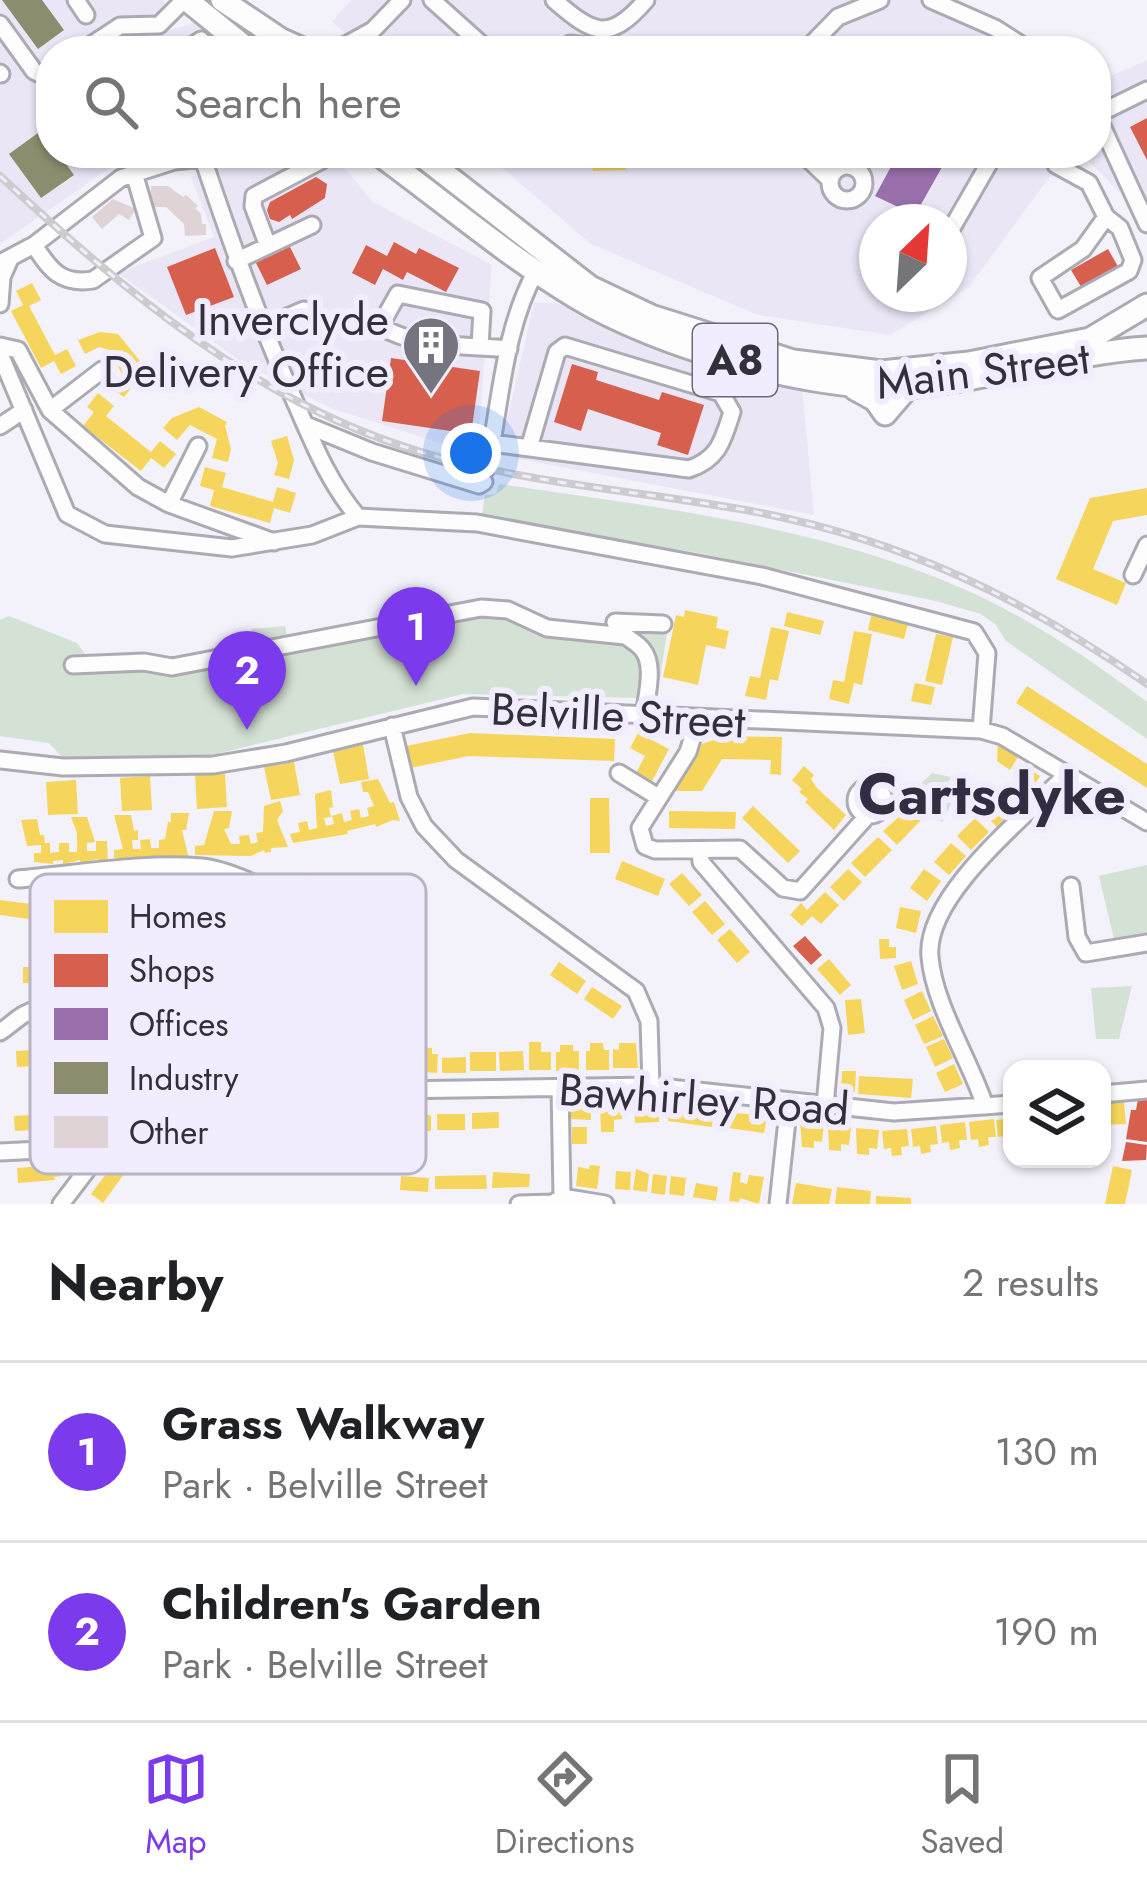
<!DOCTYPE html>
<html lang="en">
<head>
<meta charset="utf-8">
<style>
  body { margin:0; font-family:Jost,sans-serif; background:#f6f6f6; color:#202124 }
  .controls { position:absolute; right:36px; bottom:36px; display:grid; overflow:hidden; border-radius:24px; box-shadow:0 3px 9px #0004 }
  .controls button { width:108px; height:108px; display:grid; place-items:center; padding:0; border:0; border-bottom:3px solid #e0e0e0; background:#fff; color:#202124; font:60px sans-serif }
  .compass { position:absolute; left:859px; top:204px; width:108px; height:108px; border-radius:50%; background:#fff; box-shadow:0 3px 9px #0004; rotate:25deg }
  .you { position:absolute; left:471px; top:453px; width:42px; height:42px; margin:-30px; border:9px solid #fff; border-radius:50%; background:#1a73e8; box-shadow:0 0 0 18px #1a73e833 }
  .badge { display:grid; place-items:center; width:78px; height:78px; border-radius:50%; background:#7c3aed; color:#fff; font-size:39px; font-weight:700 }
  .pin { position:absolute; translate:-50% -99px; filter:drop-shadow(0 3px 6px #0008) }
  .pin::after { content:''; position:absolute; top:63px; width:42px; height:36px; background:inherit; clip-path:polygon(0 0,100% 0,50% 100%) }
  .list { margin:0; padding:0; list-style:none }
  h2 { display:flex; justify-content:space-between; align-items:center; height:156px; margin:0; padding:0 48px; font-size:51px }
  h2 small { font-size:39px; font-weight:400; color:#757577 }
  .list li { display:grid; grid-template-columns:78px 1fr auto; gap:36px; align-items:center; box-sizing:border-box; height:180px; padding:0 48px; border-top:3px solid #e0e0e0 }
  .list b { display:block; font-size:45px; white-space:nowrap }
  .list p { margin:0; font-size:39px; white-space:nowrap; color:#757577 }
  .list em { font-size:39px; font-style:normal; color:#757577 }
  .icon { flex:none; width:66px; height:66px; fill:none; stroke:currentColor; stroke-width:2; stroke-linecap:round; stroke-linejoin:round }
  .map { position:relative; flex:none; width:1147px; height:1204px; overflow:hidden }
  .search { position:absolute; background:#fff; box-shadow:0 3px 9px #0004; left:36px; right:36px; top:36px; height:132px; display:flex; align-items:center; gap:30px; box-sizing:border-box; padding:0 42px; border-radius:48px; color:#757577; font-size:45px }
  .sheet { height:516px; background:#fff }
  nav { display:flex; justify-content:space-around; align-items:center; box-sizing:border-box; height:168px; border-top:3px solid #e0e0e0; background:#fff; font-size:33px; color:#757577 }
  nav a { display:grid; justify-items:center; gap:6px }
  nav .on { color:#7c3aed }
  .map>svg:first-child { display:block }
  .built { fill:#eae6f6; fill-rule:evenodd }
  .green { fill:#d4e1d5 }
  .homes { fill:#f6d55c }
  .shops { fill:#d6604d }
  .offices { fill:#9970ab }
  .industry { fill:#8c8c6e }
  .building { fill:#e0d3d5 }
  .lines { fill:none; stroke-linecap:round; stroke-linejoin:round }
  .minor-casing { stroke:#acaab3; stroke-width:21 }
  .highway-casing { stroke:#acaab3; stroke-width:27 }
  .minor { stroke:#fdfdfe; stroke-width:15 }
  .highway { stroke:#fdfdfe; stroke-width:21 }
  .rail-casing { stroke:#ccccce; stroke-width:8 }
  .rail { stroke:#f1edfe; stroke-width:3; stroke-dasharray:9; stroke-linecap:butt }
  .labels { text-anchor:middle; stroke-width:12; stroke-linejoin:round; paint-order:stroke }
  .shield { fill:#f1edfe; stroke:#6b6976; stroke-width:3 }
  .shield-label { font-size:42px; font-weight:bold; fill:#32303b }
  .poi-label { font-size:45px; fill:#32303b; stroke:#f1edfe; text-anchor:end }
  .street-label { font-size:45px; fill:#32303b; stroke:#f1edfe }
  .district-label { font-size:57px; font-weight:bold; fill:#332d43; stroke:#f1edfe }
  .key { fill:#f1edfe; stroke:#b8b4c4; stroke-width:3 }
  .key-label { font-size:33px; fill:#32303b }
</style>
</head>
<body>
<div class="map">
<svg width="1147" height="1204" viewBox="0 0 1147 1204">
  <rect width="100%" height="100%" fill="#f3f1fa"/>
  <path class="built" d="M0,0H163L168,7L166,31L196,22L231,51H51V153H131L0,244Z
    M351,0H933L967,27L1032,51H366L332,22Z
    M1147,60V219L1080,153H1096V75L1106,78Z
    M268,153H332L373,202L492,265L478,443L468,452L331,408L243,363L118,273L214,237L191,177Z
    M485,153H1067L968,288L890,335L758,315L591,244ZM877,222H949V294H877Z
    M534,303H556L729,373L802,388L814,515L499,455Z"/>
  <path class="green" d="M499,484C660,508 828,526 977,595C1038,624 1094,662 1147,702V739L1006,641L995,624L981,614L936,601L699,553L482,516L485,495L496,494Z
    M508,599C561,632 609,623 669,619L660,679L638,698L463,694L204,757H62L49,743L0,736V620L9,616L77,643L88,658L172,660L252,639L251,629L285,626L287,635Z
    M932,773L951,777L944,793L955,796L942,822L911,793Z
    M1147,865V935L1115,943L1099,876Z
    M1132,986L1119,1039H1096L1091,988Z"/>
  <path class="homes" d="M592,153H626V170L593,171Z
    M32,283L41,300L29,306L55,355L67,349L76,366L61,374L54,361L41,368L11,311L23,305L16,291Z
    M100,332L118,334L140,361L137,380L124,397L111,388L122,374L109,350L99,347L85,354L78,340Z
    M98,393L114,406L106,416L151,452L160,441L176,454L164,468L151,458L141,471L83,426L94,412L87,407Z
    M199,407L227,422L225,426L231,449L228,462L212,458L217,439L190,425L177,440L163,428L172,418Z
    M287,436L294,460L289,479L274,475L278,463L271,441Z
    M205,467L226,473L222,487L273,502L277,487L296,493L290,513L274,508L270,523L210,506L214,490L200,486Z
    M1147,488V515L1113,521L1093,569L1126,583L1117,605L1056,579L1090,498Z
    M685,610L718,617L716,628L729,631L725,649L706,645L698,685L663,677L676,615L684,617Z
    M787,612L824,621L820,635L784,626Z
    M871,616L908,624L904,639L868,630Z
    M771,627L789,631L778,681L770,679L766,700L745,696L750,676L760,678Z
    M854,631L872,634L862,685L854,683L849,704L829,699L833,680L844,682Z
    M936,634L953,637L942,685L925,681Z
    M915,683L935,687L931,705L911,701Z
    M1027,686L1147,764V788L1016,703Z
    M470,733L615,739L614,761L469,756L410,768L406,746Z
    M638,733L669,749L652,781L636,773L645,756L630,748Z
    M726,736L782,737L781,775L770,774L771,760L722,759L702,791H675L702,744Z
    M998,741L1020,754L1010,770L997,761Z
    M363,745L369,779L340,784L333,751Z
    M294,762L300,795L271,800L264,767Z
    M804,766L814,775L811,779L817,788L846,815L834,830L805,802L808,799L799,792L802,789L792,780Z
    M1025,766L1040,776L1030,791L1014,781Z
    M225,774L227,807L197,809L195,775Z
    M150,776L152,810L122,811L120,778Z
    M378,779L390,803L394,802L400,821L393,820L376,827L375,824L347,831L348,834L293,843L290,834L300,832L298,823L307,821L309,830L317,828L315,794L331,790L333,807L329,808L331,817L324,818L326,826L334,824L332,816L342,813L344,822L352,820L350,811L359,809L361,818L369,816L367,808L374,806L368,792H363L361,782Z
    M76,780L78,814L48,815L46,782Z
    M998,794L1014,809L997,827L981,811Z
    M590,798H609L610,853H590Z
    M280,801L283,811L277,820L288,847L271,848V852L265,853L264,850L251,856L195,855V846L204,845L214,811H232L229,828L224,829L231,844H240L239,836L249,835L251,844L258,842L256,833L263,832L264,806Z
    M753,806L800,851L788,863L742,818Z
    M911,806L923,818L897,845L883,831Z
    M669,811L736,812L735,829L669,828Z
    M171,813H189L186,830H182L189,859L114,858V850L123,849L114,815H131L134,831L138,830V840H132L133,849H141L140,840L150,839L151,848H159V840L165,839L168,822H171Z
    M71,817H87L95,842L87,843V851H96V841H107L108,862H98V859L80,863V860L63,864V860L53,861V864L34,862V853H41V845L27,846L21,820L37,819L40,835H44L45,843H50V853L59,852V843H69V852H77V833Z
    M975,818L989,832L971,850L957,836Z
    M878,837L892,850L865,877L851,863Z
    M951,843L966,856L949,875L934,862Z
    M622,861L665,879L658,896L615,879Z
    M848,869L862,882L844,901L830,887Z
    M924,869L941,881L927,901L910,888Z
    M309,872L341,887L334,902L302,887Z
    M682,873L702,895L689,906L669,884Z
    M825,892L839,905L821,924L812,916L802,926L790,915L801,903L807,910Z
    M0,900L31,904L29,919L0,915Z
    M705,901L725,924L712,935L692,912Z
    M900,907L921,911L916,933L896,928Z
    M730,929L750,952L737,963L717,940Z
    M879,939H889V947H896V958L880,959Z
    M415,948L427,979L413,985L400,954Z
    M829,959L851,985L840,995L817,969Z
    M911,961L918,984L902,990L894,966Z
    M559,962L586,981L577,994L550,975Z
    M23,967H51V983H23Z
    M592,987L622,1006L613,1019L584,999Z
    M922,991L931,1011L913,1020L904,1000Z
    M412,992H427V1027H412Z
    M861,999L865,1033L848,1035L845,1000Z
    M933,1016L943,1036L924,1044L915,1025Z
    M944,1039L953,1058L935,1067L926,1047Z
    M529,1042H541V1052H551V1070H529Z
    M590,1043H603L604,1050H609V1070H586V1051H590Z
    M619,1043H636L638,1068H613V1049L619,1050Z
    M560,1045H573V1051H579V1071H556V1052H560Z
    M410,1047L432,1048V1054H438L437,1073L412,1071Z
    M56,1049V1065L17,1067L16,1051Z
    M523,1051L524,1070L500,1071L499,1052Z
    M470,1052H496V1071H470Z
    M466,1057V1073H442V1058Z
    M954,1064L963,1084L945,1092L936,1073Z
    M842,1071H856L855,1092H841Z
    M859,1076L913,1079L911,1098L858,1094Z
    M1124,1102L1126,1124L1102,1125V1103Z
    M634,1103H659V1122L635,1123Z
    M571,1104L591,1105V1120L571,1119Z
    M670,1105L714,1110L712,1127L668,1121Z
    M622,1106V1119L614,1120V1132H601L600,1107Z
    M724,1111L767,1117L764,1133L721,1127Z
    M499,1112V1128L472,1129V1113Z
    M50,1114L51,1129L15,1131L14,1116Z
    M437,1114H465V1130H437Z
    M403,1115H431V1131H403Z
    M1012,1118V1144H1006L1005,1136L998,1137L996,1120Z
    M994,1119L996,1137H988L989,1145L979,1147L978,1139L971,1140L969,1122Z
    M800,1121L824,1123L822,1142L814,1141V1148L802,1147Z
    M965,1122L967,1140H959L960,1148L950,1150L949,1142L942,1143L940,1125Z
    M828,1124L851,1127L849,1145L841,1144V1151L829,1150Z
    M936,1126L938,1144L930,1145L931,1152L921,1154L920,1146L913,1147L911,1129Z
    M572,1127H587V1144H572Z
    M856,1128L879,1130L877,1149L869,1148V1155L857,1154Z
    M907,1129L909,1146L901,1147L902,1155L892,1156L891,1148L884,1149L882,1131Z
    M53,1165L61,1167V1176L54,1177L55,1180L18,1183L17,1168Z
    M590,1165L600,1166L597,1189L576,1186L578,1167L589,1169Z
    M112,1166L124,1174L103,1203L91,1194Z
    M1113,1166L1132,1170L1125,1204H1105Z
    M636,1169L649,1174L647,1192L633,1190Z
    M616,1171L631,1172L630,1190L615,1189Z
    M493,1172L530,1174L529,1187L492,1188Z
    M733,1172L741,1173L740,1182L747,1184L749,1175L764,1177L759,1204L740,1198L739,1202L729,1201Z
    M653,1174L667,1176L665,1195L651,1193Z
    M486,1175L487,1189H435V1176Z
    M401,1176L429,1178L428,1192L400,1190Z
    M671,1176L686,1178L684,1196L669,1194Z
    M696,1183L718,1187L716,1201L693,1197Z
    M796,1183L832,1189L829,1204H792Z
    M837,1187L871,1191L870,1204H835Z
    M876,1196L911,1198V1204H876Z"/>
  <path class="shops" d="M1147,118V160L1130,127Z
    M316,177L327,184L325,198L292,219L290,215L279,222L270,219L267,210L270,202Z
    M394,242L416,254L419,248L459,268L446,292L407,272L403,280L383,269L375,285L352,273L366,245L387,256Z
    M289,245L301,269L267,285L255,261Z
    M215,248L234,297L186,315L167,267Z
    M1108,249L1120,270L1083,290L1071,270Z
    M391,358L480,371L471,434L382,421Z
    M572,364L598,372L596,380L659,400L662,392L704,405L688,455L657,445L661,433L588,409L581,431L554,422Z
    M805,936L822,955L811,965L793,946Z
    M1147,1098V1142L1126,1139L1131,1110H1136L1138,1099Z
    M1126,1142L1147,1145L1146,1160L1122,1161Z"/>
  <path class="offices" d="M875,153H950L915,215L875,196L893,163Z"/>
  <path class="industry" d="M2,0H42L64,30L38,49Z
    M42,130L51,143V153H58L74,175L41,198L9,154Z"/>
  <path class="building" d="M151,186H168L183,197L186,195L198,206L195,208L201,214L202,224H206V235L185,236L184,224L166,207H151Z
    M113,199L136,209L129,220L119,214L102,229L92,217Z"/>
  <g class="lines">
    <g class="minor-casing">
      <path id="minor" d="M76,0L86,15
        M432,0L489,51
        M554,0C593,34 609,43 646,0
        M931,0L995,28L1031,51
        M0,24L34,71L42,75L51,72
        M137,44L143,51
        M570,44L629,51
        M82,51L120,26L159,25L184,0
        M185,51L201,40L213,51
        M335,51L373,30L402,0
        M805,51L838,17L880,0
        M0,73L1,74
        M1096,113L1147,224
        M1096,115L1147,90
        M201,153C230,239 259,322 296,404C314,445 329,483 358,517
        M802,153L830,180
        M1053,153L1056,165L1089,183L1106,217L1083,249L1040,278L1058,310L1129,271L1133,260L1120,228L1106,217
        M830 183a17 17 0 1 1 34 0a17 17 0 1 1-34 0Z
        M949,233L995,153
        M34,245C50,270 61,285 93,280L153,238L134,173
        M268,246L253,206L254,196L322,160
        M236,261L312,225
        M0,263L34,245L121,178L174,161L251,153
        M0,304L2,277L10,259
        M262,328L304,310
        M0,346L18,350L50,410L138,487L169,504L274,542
        M480,346L482,311L398,294L380,326C414,348 468,345 509,349
        M0,354L67,514L105,534L232,548L312,535L358,517L477,523L762,576L974,632L987,653L981,730
        M50,410L102,370
        M306,425L372,452L479,485L484,482
        M0,426L24,410
        M492,443L689,469C719,459 723,440 732,412L721,393L565,346L557,352L529,448
        M487,468C501,403 503,331 536,271
        M169,504L198,446
        M1133,575L1147,545
        M73,665L144,662L172,667L481,608L508,610L547,628L625,636
        M644,717C646,697 656,665 642,649C633,638 620,637 615,622L663,624
        M698,719L688,752L640,828L645,846L655,850L740,849L783,888L800,891L868,815
        M392,726L409,797L424,826L456,860L636,991L649,1021L651,1086
        M0,760L63,767L213,765L286,753L473,707L981,730L1002,736L1147,822
        M619,773L658,797
        M856 801a14 14 0 1 1 28 0a14 14 0 1 1-28 0Z
        M700,851L701,862L826,1008L832,1028L825,1106
        M18,879C77,874 142,862 202,867C247,871 369,938 385,983C396,1016 390,1058 390,1093
        M1071,886L1077,937L1086,953L1147,943
        M0,1032C8,1027 15,1020 23,1015C60,995 146,1000 183,1017C222,996 270,1059 298,1079C306,1085 316,1088 325,1091L651,1086L894,1112L1012,1104
        M560,1087L562,1197
        M1102,1094L1147,1090
        M985,1106C970,1060 934,1005 930,957C924,896 1025,817 1066,775
        M0,1152L101,1147
        M562,1197L605,1204
        M61,1204L138,1103L177,1021L183,1017
        M519,1204L553,1203L562,1197
        M778,1204L789,1102"/>
    </g>
    <g class="highway-casing">
      <path id="highway" d="M187,0L250,51
        M222,0L280,39L307,51
        M377,153C443,201 507,256 577,298C656,346 811,391 902,387C985,382 1066,353 1147,348
        M418,153L590,287L651,316L793,361L881,372L969,363L1090,339L1147,305
        M855,389L875,400L885,414L909,386"/>
    </g>
    <use href="#minor" class="minor"/>
    <use href="#highway" class="highway"/>
    <g class="rail-casing">
      <path id="rail" d="M0,176C124,291 256,403 421,452C529,484 641,491 751,511C901,539 1023,598 1147,684"/>
    </g>
    <use href="#rail" class="rail"/>
  </g>
  <defs>
    <g id="building-pin" transform="scale(3)"><path d="M0 17L-7.5 6A9.5 9.5 0 1 1 7.5 6Z" fill="#76747e" stroke="#f1edfe"/><path d="M-4-6H4V6H1V3H-1V6H-4ZM-2.5-4.3h1.7v1.8h-1.7ZM.8-4.3h1.7v1.8H.8ZM-2.5-1h1.7V.8h-1.7ZM.8-1h1.7V.8H.8Z" fill="#fff"/></g>
  </defs>
  <g fill-rule="evenodd">
    <use href="#building-pin" x="431" y="345"/>
  </g>
  <g class="labels">
    <rect class="shield" x="693" y="324" width="84" height="72" rx="9"/>
    <g class="shield-label">
      <text x="735" y="375">A8</text>
    </g>
    <g class="poi-label">
      <text x="389" y="335">Inverclyde<tspan x="389" dy="52">Delivery Office</tspan></text>
    </g>
    <g class="street-label">
      <text transform="translate(983 370) rotate(-7)" y="16">Main Street</text>
      <text transform="translate(618 715) rotate(3)" y="16">Belville Street</text>
      <text transform="translate(704 1099) rotate(4)" y="16">Bawhirley Road</text>
    </g>
    <g class="district-label">
      <text x="992" y="814">Cartsdyke</text>
    </g>
  </g>
  <rect x="30" y="874" width="396" height="300" rx="18" class="key"/>
  <rect x="54" y="900" width="54" height="33" fill="#f6d55c"/>
  <rect x="54" y="954" width="54" height="33" fill="#d6604d"/>
  <rect x="54" y="1008" width="54" height="32" fill="#9970ab"/>
  <rect x="54" y="1062" width="54" height="32" fill="#8c8c6e"/>
  <rect x="54" y="1116" width="54" height="32" fill="#e0d3d5"/>
  <g class="key-label">
    <text x="129" y="928">Homes</text>
    <text x="129" y="982">Shops</text>
    <text x="129" y="1036">Offices</text>
    <text x="129" y="1090">Industry</text>
    <text x="129" y="1144">Other</text>
  </g>
</svg>
<div class="controls">
<button><svg class="icon" aria-label="layers" viewBox="0 0 24 24"><path d="M12 4l9 5-9 5-9-5zM3 14l9 5 9-5"/></svg></button>
</div>
<svg class="compass" viewBox="-18 -18 36 36"><path d="M0-13l5 13h-10z" fill="#e53935"/><path d="M0 13l5-13h-10z" fill="#757577"/></svg>
<div class="you"></div>
<div class="pin badge" style="left:416px;top:686px">1</div>
<div class="pin badge" style="left:247px;top:730px">2</div>
<div class="search"><svg class="icon" aria-label="search" viewBox="0 0 24 24"><circle cx="10" cy="10" r="6"/><path d="M15 15l6 6"/></svg>Search here</div>
</div>
<section class="sheet">
<h2>Nearby<small>2 results</small></h2>
<ul class="list">
<li><span class="badge">1</span><div><b>Grass Walkway</b><p>Park · Belville Street</p></div><em>130 m</em></li>
<li><span class="badge">2</span><div><b>Children's Garden</b><p>Park · Belville Street</p></div><em>190 m</em></li>
</ul>
</section>
<nav>
<a class="on"><svg class="icon" aria-label="map" viewBox="0 0 24 24"><path d="M3 6l6-2 6 2 6-2v14l-6 2-6-2-6 2zM9 4v14M15 6v14"/></svg>Map</a>
<a><svg class="icon" aria-label="directions" viewBox="0 0 24 24"><path d="M12 3l9 9-9 9-9-9zM9 14v-3h6M13 9l2 2-2 2"/></svg>Directions</a>
<a><svg class="icon" aria-label="saved" viewBox="0 0 24 24"><path d="M7 4h10v16l-5-4-5 4z"/></svg>Saved</a>
</nav>
</body>
</html>
